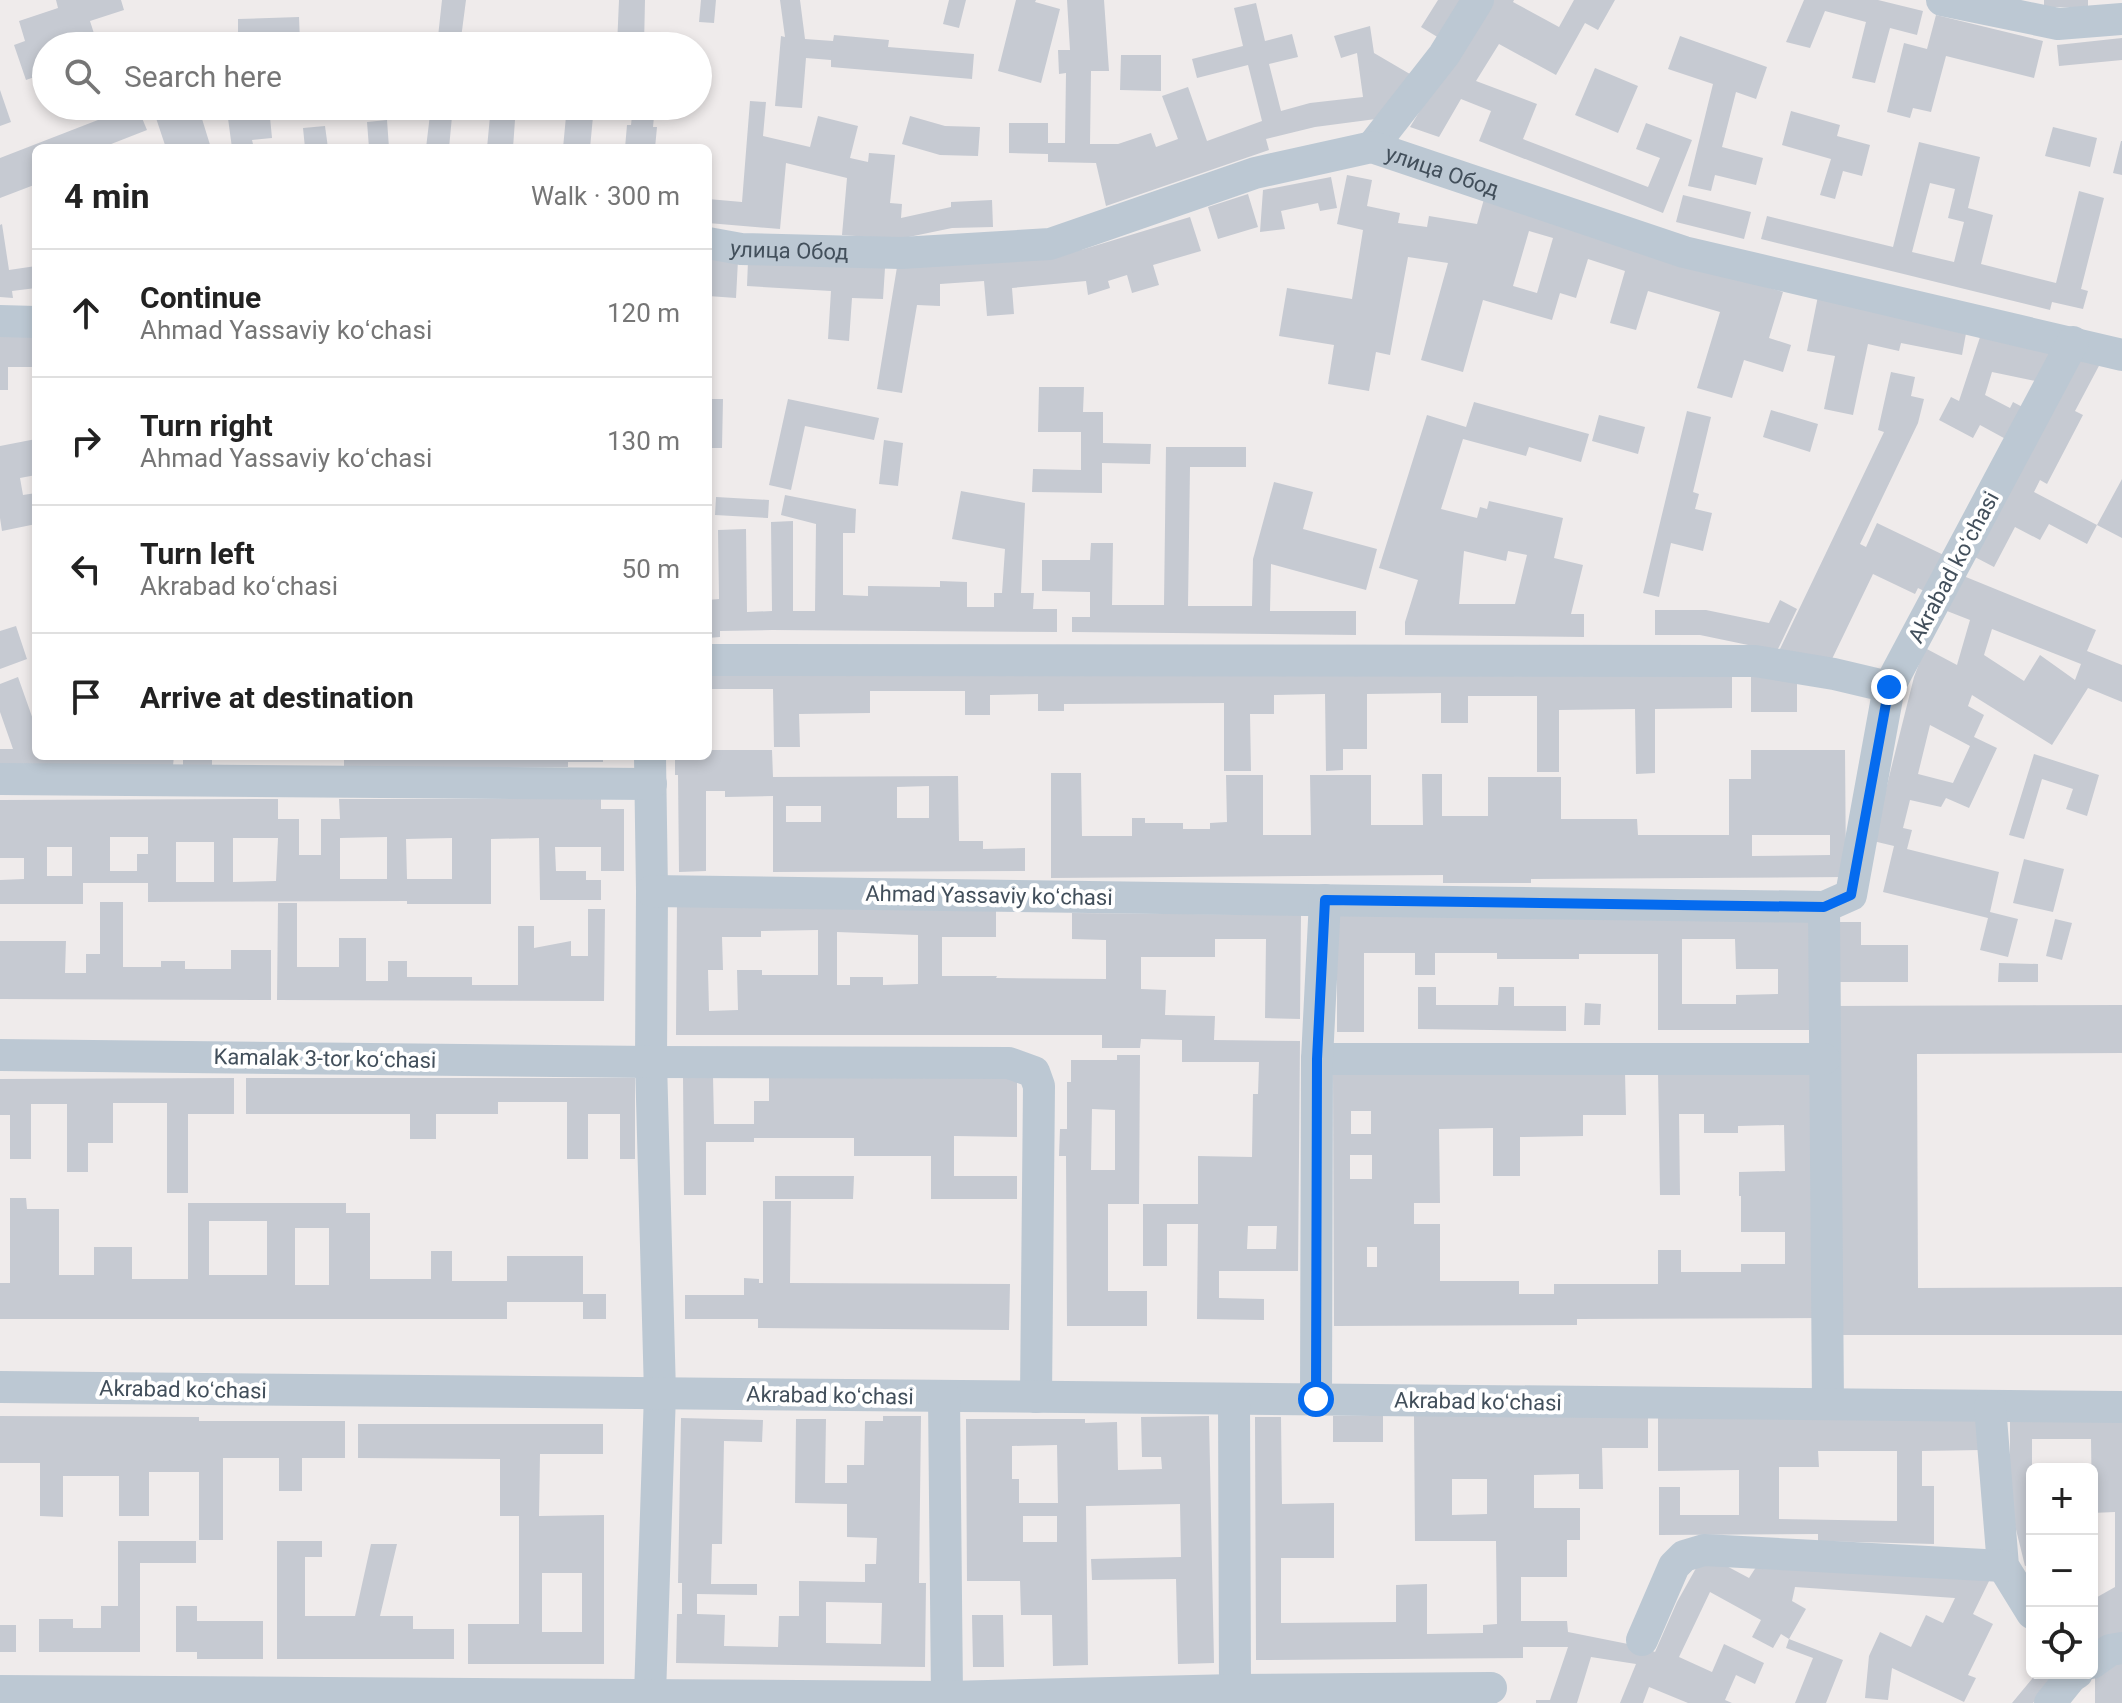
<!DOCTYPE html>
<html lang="en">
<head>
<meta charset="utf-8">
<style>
  body { margin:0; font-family:Roboto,sans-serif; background:#f6f6f6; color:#222 }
  .controls { position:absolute; right:24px; bottom:24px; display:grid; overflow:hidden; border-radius:12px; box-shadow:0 4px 12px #0003 }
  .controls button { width:72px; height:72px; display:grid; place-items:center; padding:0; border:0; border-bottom:2px solid #e0e0e0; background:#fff; color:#222; font:40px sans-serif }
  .stop { position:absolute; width:24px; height:24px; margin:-18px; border:6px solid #056bef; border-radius:50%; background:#fff }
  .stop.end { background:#056bef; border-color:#fff; box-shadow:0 2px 8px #0008 }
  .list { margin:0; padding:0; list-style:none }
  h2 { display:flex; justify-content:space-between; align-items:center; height:104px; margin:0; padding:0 32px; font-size:34px }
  h2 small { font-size:26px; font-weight:400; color:#767676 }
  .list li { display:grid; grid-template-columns:52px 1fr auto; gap:24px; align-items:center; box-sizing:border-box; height:128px; padding:0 32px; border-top:2px solid #e0e0e0 }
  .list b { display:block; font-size:30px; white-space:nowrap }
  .list p { margin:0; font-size:26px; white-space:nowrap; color:#767676 }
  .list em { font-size:26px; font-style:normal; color:#767676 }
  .icon { flex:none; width:44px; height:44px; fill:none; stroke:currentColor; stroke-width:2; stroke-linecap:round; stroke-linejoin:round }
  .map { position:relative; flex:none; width:2122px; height:1703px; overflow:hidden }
  .search { position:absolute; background:#fff; box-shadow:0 4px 12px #0003; left:32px; top:32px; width:680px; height:88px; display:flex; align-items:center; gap:20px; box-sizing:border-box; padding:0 28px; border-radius:44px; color:#767676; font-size:30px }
  .panel { position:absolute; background:#fff; box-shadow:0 4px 12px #0003; left:32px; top:144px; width:680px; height:616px; border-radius:12px }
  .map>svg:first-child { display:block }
  .building { fill:#c6cad2; fill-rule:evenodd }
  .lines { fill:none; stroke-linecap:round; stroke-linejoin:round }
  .minor { stroke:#bcc8d3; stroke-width:32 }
  .route { stroke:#056bef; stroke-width:10 }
  .labels { text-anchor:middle; stroke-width:8; stroke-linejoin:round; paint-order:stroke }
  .street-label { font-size:22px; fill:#424f5b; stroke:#fff }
</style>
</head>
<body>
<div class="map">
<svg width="2122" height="1703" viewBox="0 0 2122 1703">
  <rect width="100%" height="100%" fill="#efebeb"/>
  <path class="building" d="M56,0H121L124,10L90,21L98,46H46V73L26,80L14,45L25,41L19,21L58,8Z
    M442,0H466L460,46H437Z
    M619,0H645L644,46H617Z
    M701,0H716L714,23L699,22Z
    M780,0H800L805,39L833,41L834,35L889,40L888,47L974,54L972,79L831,67V60L806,58L802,108L775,106L781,36L785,37Z
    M949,0H966L959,28L943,24Z
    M1016,0H1036L1035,2L1060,9L1041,83L998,71Z
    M1067,0H1104L1109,71H1091L1090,144H1118L1151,133L1156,147L1178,139L1162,96L1188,87L1207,141L1262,121L1248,65L1197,78L1192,59L1243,46L1234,8L1256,3L1265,41L1292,34L1298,57L1269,64L1281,111L1310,103L1363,97L1357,53L1341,58L1334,36L1370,26L1374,53L1415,77L1391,117L1315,127L1266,139L1269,150L1106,206L1096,163L1048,162V154L1009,153V123H1048V143H1065L1066,73L1059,74L1058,50H1070Z
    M1438,0H1470L1444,41L1421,27Z
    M1488,0H1514L1513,2L1559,27L1574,0H1615L1598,30L1585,23L1556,75L1499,44L1476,81L1537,104L1523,139L1648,187L1660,158L1636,149L1646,123L1692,140L1663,213L1479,141L1491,111L1461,99L1439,137L1410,127Z
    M1804,0H1878L1923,11L1917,35L1890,28L1875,83L1852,78L1866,22L1825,11L1810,48L1786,42Z
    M2044,0H2088V7H2044Z
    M1936,15L2043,41L2034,78L1946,56L1931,112L1913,108L1910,118L1887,112L1904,43L1927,49Z
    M299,17L300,42L238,43V19Z
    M1680,36L1767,67L1756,99L1736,92L1722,147L1763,158L1756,185L1715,175L1711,191L1688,186L1713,84L1668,69Z
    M2122,38V60L2059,66L2057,45Z
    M1121,55H1161V91L1120,90Z
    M1595,68L1638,86L1618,133L1575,115Z
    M0,90L11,122L0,126Z
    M750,101L766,102L763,136L810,147L818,116L858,126L850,158L868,162L869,153L895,155L890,203L902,204L901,218L951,207V202L992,200L993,227L952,228L899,239L842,235L847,178L786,163L780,229L708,223V199L742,202Z
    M134,106H137L147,130L101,148H36V191L34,185L0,198V158Z
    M173,106H198L211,148H166L155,115L174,109Z
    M301,106H374V116L301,117Z
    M431,106H453L449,148H426Z
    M491,106H516L513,148H487Z
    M567,106H594L590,148H563Z
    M633,106H655L653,127H657L655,148H625L627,125H631Z
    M269,107L272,138L252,140L254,148H232L227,111Z
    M1791,111L1840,125L1837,136L1870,145L1862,176L1843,171L1835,199L1820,195L1831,159L1782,145Z
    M910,116L945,126L980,127L978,156L940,155L902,144Z
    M387,120L389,148H369L367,122Z
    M325,126L328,148H305L303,128Z
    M2053,127L2097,138L2090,167L2045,156Z
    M2121,141H2122V175L2113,173Z
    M1919,142L1980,157L1968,208L1993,215L1981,264L2056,283L2079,191L2104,198L2081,289L2088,291L2083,309L2052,302L2050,310L1761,239L1767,216L1893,247ZM1930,183L1955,189L1948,218L1964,222L1954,262L1912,252Z
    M1347,175L1372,180L1367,206L1400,213L1398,223L1427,227L1429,216L1477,224L1486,192L1578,231L1783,292L1769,338L1791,345L1783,372L1744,360L1732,398L1697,388L1720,312L1648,291L1636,330L1610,323L1625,271L1588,259L1576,298L1560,293L1552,320L1483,300L1463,372L1421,360L1448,263L1408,257L1390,355L1376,352L1369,391L1328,384L1334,345L1279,336L1287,288L1352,299L1363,230L1337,224ZM1529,231L1553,238L1537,293L1513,286Z
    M1331,177L1337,208L1320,211L1318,203L1281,211L1285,229L1260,232L1263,190Z
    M1248,194L1258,227L1218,239L1208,207Z
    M1683,195L1751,212L1744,239L1676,222Z
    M1190,217L1201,251L1153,265L1159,285L1132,293L1127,275L1108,281L1110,288L1088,295L1086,281L1012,288L1014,314L987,316L984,281L940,284V306L917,305L902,393L877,389L898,261L1081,250Z
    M2,224L9,270L36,266V288L12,291L13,298L0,297V225Z
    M708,258L738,260L736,298L708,296Z
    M748,261L885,268L883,299L852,298L849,341L828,339L831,291L747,286Z
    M1818,296L1967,328L1962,355L1901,343L1899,351L1868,344L1853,415L1824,409L1835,356L1807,351Z
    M0,324L36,325V367H8V390H0Z
    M1983,328L2066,346L2045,383L1992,372L1985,395L2010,408L2013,402L2030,411L2013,443L1980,425L1973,438L1939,420L1951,397L1959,401Z
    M2079,351L2101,362L2075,411L2083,415L2047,484L2040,480L2034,492L2097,525L2087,544L2049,524L2040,540L2015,527L1994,567L1971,555Z
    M1891,372L1915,377L1911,396L1924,399L1918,423L1860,544L1866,547L1877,523L1952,559L1934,596L1918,588L1915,594L1873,574L1832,659L1779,651L1884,432L1878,430Z
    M1039,387H1084L1083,412H1103V443L1151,444L1150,464L1102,463V493L1032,492L1033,469L1081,470V432H1038Z
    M708,399H723L722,448H708Z
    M788,399L879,418L874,440L805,426L791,490L769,485Z
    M1474,402L1589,434L1581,462L1529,447L1526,456L1463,439L1441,509L1477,518L1480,507L1487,509L1489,501L1563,518L1554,558L1583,565L1571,614H1584V637L1405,635V622L1418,580L1379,568L1427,415L1466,427ZM1464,551L1506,561L1508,551L1527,555L1515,604H1459Z
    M1771,410L1818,424L1810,452L1763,437Z
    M1687,411L1711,417L1693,492L1699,494L1695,509L1712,513L1703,551L1671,543L1659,597L1643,593Z
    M1599,415L1645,427L1638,454L1592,441Z
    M36,439V475L20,478L23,495L36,493V524L2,531L0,518V446Z
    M884,440L903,443L898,486L879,484Z
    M1166,447H1246V467H1190L1188,606H1252L1253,559L1274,482L1313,492L1303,529L1377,549L1366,590L1271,564L1270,611H1356V635L1072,632V617H1090V592L1042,591V560H1090L1091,543H1113L1112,605H1164Z
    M2122,479V538L2097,525Z
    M961,491L1025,503L1021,593H1034L1033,609H1057V632L772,630L720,631V637L708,638V600L719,599L718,530L746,529L747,612L772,611L771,522L793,521V611H815L816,524L781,515L785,495L856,509L855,533H843V595L868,596V586L940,587V581L967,582V607H994V593H1002L1005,549L952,539Z
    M716,497L769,500L768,518L715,515Z
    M1961,575L2096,630L2087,651L2122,665V702L2088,688L2052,745L1972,695L1968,706L1984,715L1974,737L1997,748L1969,808L1946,798L1941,807L1910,800L1903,828L1912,830L1907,849L1999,872L1990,912L2018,919L2008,957L1980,950L1988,918L1883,892L1894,846L1873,841L1914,677L1925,648L1957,665L1970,620L1947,611ZM1992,629L2081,664L2075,680L2040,655L2024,681L1984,655ZM1930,725L1970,746L1953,783L1918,774Z
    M1780,600L1797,609L1777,651L1700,635H1655V610H1706L1769,623Z
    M16,626L27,659L0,669V631Z
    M708,672H1732V708L1655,709V773L1636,774L1635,709L1559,710V772H1537V696H1468V723H1441V693L1367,694V749H1343V770L1326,771L1325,694L1274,695V714H1250L1251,771H1224V703L1064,704V711H1038V694L990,695V715H965V691H870V713L799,714L800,747H774L773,689H708Z
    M1751,672H1797V712H1751Z
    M18,677L36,728V756H174L173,766L0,774V749H13L0,712V684Z
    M708,750H772L773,777L958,776L959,841H983V849L1025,848V871L773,872V796L725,797V791H706V871L679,872L678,775H675V756H708ZM929,786V818H897V787ZM786,806H821V822H786Z
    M1751,750H1845L1846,877L1531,879V883H1443V875L1051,878V773H1081L1082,836H1132V818H1145V823H1183V829H1210V823L1227,822L1226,775H1263V835H1311L1310,775H1371V825H1423L1422,774H1442V816H1488V777H1561V819H1637L1638,835H1729V779H1751ZM1752,835H1830V855L1752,856Z
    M2034,754L2099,775L2087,816L2066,809L2073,789L2042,779L2024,839L2009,835Z
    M183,756H212V770H183Z
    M344,756H603V762H568V767H344Z
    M601,793V809H624V871H601V847H555L556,871H586V880H601V900H540L539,838L491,839V904H407V901L148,902V883H83V904H0V880L24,879V858H0V800L278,799V819H299V855H321V819H340L339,799H539ZM110,837H148V854H137V871H110ZM387,837V879H340V838ZM233,838H278L276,881L233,882ZM452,838V879H407L406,839ZM176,842H214V882H176ZM47,847H72V876H47Z
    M2024,859L2064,869L2053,912L2013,903Z
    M677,899L996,903V937H942V976H997L996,978L1106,979V940L1072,939V913L1301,915L1300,1019L1265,1018L1266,939H1215V957H1141V989L1166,990L1165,1015L1215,1016L1214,1040L1300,1041L1298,1271H1219V1298L1264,1299V1320L1197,1319L1198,1224H1167V1266H1143V1204H1198V1156L1252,1157L1253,1094H1258L1259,1062H1182V1040L1141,1039L1140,1048H1102V1035H676ZM818,930V975H762V970H737L738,1010L709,1011L708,970H723L722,937H761V931ZM837,932L918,935V984L883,985V977H850V985H837ZM1248,1226H1277L1276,1249H1247Z
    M100,902H123V967H161V961H185V969H231V950H271V1000L0,999V941H66L65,973H86V954H100Z
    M278,903H297V967H339V938H366V981H388V961H407V977H472V985H518V926H534V948L571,941V956H588V909H605L604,1001L277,1000Z
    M1337,914L1819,918L1820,1030H1658V954H1579V959H1497V953H1435V975H1415V953H1364V1032H1337ZM1682,939H1735L1736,969H1778V994L1736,995V1004H1682Z
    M2055,919L2072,923L2062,960L2046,956Z
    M1836,922H1861V945H1908V982H1836Z
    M1999,963L2038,964V982H1998Z
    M1418,987H1436V1005H1498L1499,987H1514V1006H1566V1031L1418,1029Z
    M1585,1003L1601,1004L1600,1025H1584Z
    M2122,1005V1053L1917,1054L1918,1288L2122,1287V1335H1833L1832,1006Z
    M1117,1055H1140L1139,1204H1108V1291H1147V1326H1067L1066,1156H1059L1060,1129H1067V1082H1071V1060H1117ZM1092,1109L1115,1110V1170H1091Z
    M1821,1071L1822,1318L1577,1319V1325L1334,1326L1333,1075L1625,1072L1626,1115H1583V1136L1520,1137V1176H1493V1128L1439,1129L1440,1203H1414V1224H1440V1281H1519V1294H1554V1284H1658V1250H1681V1272H1741V1264H1785V1232H1741V1196H1739V1172L1785,1171L1784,1125L1738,1126V1133H1704V1114H1679L1680,1195H1660L1658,1072ZM1351,1111H1371V1134H1351ZM1350,1155H1372V1179H1350ZM1367,1247H1377V1267H1367Z
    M769,1075H1017V1137L954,1136V1176H1017V1199H931V1156H854V1138H754V1142H706V1195H684L683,1076H713L714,1124H754V1101H769Z
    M234,1078V1114H188V1193H167V1103H113V1143H88V1172H67V1104H31V1159H10V1115H0V1079Z
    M246,1078H635V1159H620V1114H588V1159H567V1102H498V1114H436V1139H410V1114H246Z
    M775,1176H854L853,1199H775Z
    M10,1198H26L27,1209H59V1275H94V1247H132V1279H188V1203H346V1213H370V1279H431V1251H452V1281H507V1256H583V1294H606V1319H583V1302H507V1319H0V1283H10ZM209,1221H267V1275H209ZM295,1228H329V1285H295Z
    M763,1201H791L790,1283L1010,1284L1009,1330L758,1328V1319H685V1295H744V1278L759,1279V1283H763Z
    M1981,1412V1450L1922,1451V1486H1934V1544L1818,1541V1534L1659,1535V1487H1680V1515H1739V1470L1658,1471V1415ZM1818,1451H1897V1521L1779,1519V1467H1819Z
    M1648,1415V1448H1602L1603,1489H1579V1474L1534,1475V1508H1580V1540H1567V1577H1521V1621H1567L1568,1632L1643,1647L1655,1652L1677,1602L1704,1554L1749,1578L1760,1561L1991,1577L1973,1614L1993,1624L1968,1675L1976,1678L1964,1702L1892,1668L1888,1700L1865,1698L1869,1656L1880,1632L1911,1647L1926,1615L1943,1623L1955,1598L1795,1587L1792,1601L1806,1609L1789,1639L1781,1634L1773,1648L1752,1637L1761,1620L1710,1592L1679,1657L1712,1672L1724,1644L1764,1663L1755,1684L1736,1675L1725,1700L1732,1703H1688L1649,1687L1643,1703H1620L1636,1664L1591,1657L1577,1703H1536V1700H1550L1568,1647H1523V1658L1256,1660L1255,1417H1281L1282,1504L1334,1503V1558H1281V1623L1396,1622V1585L1427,1584V1634L1483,1633V1625L1497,1624L1496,1541H1415L1414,1416ZM1452,1479H1487V1514L1452,1515Z
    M2010,1415H2122V1639L2092,1650V1600L2115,1587V1512L2092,1513L2091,1439H2032V1564L2025,1566L2010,1505Z
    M0,1416L199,1417V1421H345V1458H302V1491H279V1458H223V1540H199V1472H149V1516H119V1476H63V1517L40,1516V1463H0Z
    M883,1416H921L919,1583H926L925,1667L676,1663L677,1614H682V1583H678L681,1418L763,1420L762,1442L724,1441L722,1544H712L711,1584H757V1595L697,1594V1614L725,1615L724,1646L778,1647L779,1616H799V1581L865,1582V1564H876L877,1538L847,1537V1504L795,1503L796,1419H826L825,1483H847V1465H864L865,1421H883ZM826,1602L882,1603L881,1644L826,1643Z
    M1209,1416L1214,1663L1178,1664L1176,1579L1092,1580L1091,1559L1181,1557L1180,1504L1086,1506L1088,1665L1053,1666L1052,1615H1021L1020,1581H967L966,1419H1085V1423L1117,1422L1118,1470L1162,1469L1161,1457H1142L1141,1417ZM1057,1445L1058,1503H1019V1479H1012V1446ZM1023,1516H1057V1542H1023Z
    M1333,1416H1383V1442H1333Z
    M358,1424H603V1454H540L539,1516L604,1515V1664H468V1624H519V1516H500V1459L358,1458ZM542,1573H582V1632H542Z
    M118,1541H196V1563H140V1652H39V1619H73V1628H101V1606H118Z
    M277,1541H322V1557H305V1616H355L371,1544H397L380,1616H413V1629H454V1659H277Z
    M176,1606H197V1621H263V1659H197V1652H176Z
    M972,1615H1003L1004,1667H973Z
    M0,1625H16V1652H0Z
    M1789,1639L1843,1660L1826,1703H1795L1813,1658L1786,1648Z
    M2122,1660V1703H2095V1676Z
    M2037,1673H2060L2033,1703H2012Z"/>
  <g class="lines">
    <g class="minor">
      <path d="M1942,0L2058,24L2122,19"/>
      <path d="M1372,147L1444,55L1478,0"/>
      <path id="s1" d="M708,243L741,249L901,253L1050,244L1255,173L1372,147L1684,252L2122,355"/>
      <path d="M0,321L36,322"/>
      <path d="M708,660L1755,661L1834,674L1889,687"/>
      <path d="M650,756L652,891L651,1062L660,1393L650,1695"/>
      <path d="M0,779L651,784"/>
      <path d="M652,891L1824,907L1851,895L1889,687L2073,342"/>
      <path d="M1824,907L1828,1404"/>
      <path d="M0,1055L651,1062L1009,1063L1034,1072L1039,1086L1036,1397"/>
      <path d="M1317,1059H1824"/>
      <path d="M0,1387L2122,1407"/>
      <path d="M944,1396L947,1697"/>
      <path d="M1234,1399L1235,1690"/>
      <path d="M1316,1399L1317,1059L1325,900"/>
      <path d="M1990,1406L2003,1566L2032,1613"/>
      <path d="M1642,1640L1674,1566L1684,1556L1704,1550L2003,1566"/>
      <path d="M2092,1663L2110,1650L2122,1648"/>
      <path d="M0,1691L947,1697L1235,1690L1491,1688"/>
      <path d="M2050,1703L2071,1677L2077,1673"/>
    </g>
  </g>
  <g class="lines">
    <path class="route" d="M1316,1399L1317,1059L1325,900L1824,907L1851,895L1889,687"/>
  </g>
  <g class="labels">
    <g class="street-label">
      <text dy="8" stroke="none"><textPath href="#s1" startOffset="754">улица Обод</textPath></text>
      <text dy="8" stroke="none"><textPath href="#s1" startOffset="82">улица Обод</textPath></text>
      <text transform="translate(1953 567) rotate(-62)" y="8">Akrabad koʻchasi</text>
      <text transform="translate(989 895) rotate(1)" y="8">Ahmad Yassaviy koʻchasi</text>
      <text transform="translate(325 1058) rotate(1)" y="8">Kamalak 3-tor koʻchasi</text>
      <text transform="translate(183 1389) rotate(1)" y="8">Akrabad koʻchasi</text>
      <text transform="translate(830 1395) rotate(1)" y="8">Akrabad koʻchasi</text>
      <text transform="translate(1478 1401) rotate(1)" y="8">Akrabad koʻchasi</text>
    </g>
  </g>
</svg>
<div class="controls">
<button>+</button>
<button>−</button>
<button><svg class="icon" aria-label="locate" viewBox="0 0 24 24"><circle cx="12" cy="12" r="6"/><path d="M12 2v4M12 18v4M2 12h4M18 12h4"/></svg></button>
</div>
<div class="stop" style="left:1316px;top:1399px"></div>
<div class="stop end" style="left:1889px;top:687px"></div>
<div class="search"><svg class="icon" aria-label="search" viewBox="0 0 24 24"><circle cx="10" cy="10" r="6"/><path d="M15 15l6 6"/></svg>Search here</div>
<section class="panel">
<h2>4 min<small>Walk · 300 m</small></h2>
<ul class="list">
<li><svg class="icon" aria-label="ahead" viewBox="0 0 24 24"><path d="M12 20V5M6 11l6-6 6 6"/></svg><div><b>Continue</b><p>Ahmad Yassaviy koʻchasi</p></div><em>120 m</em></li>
<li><svg class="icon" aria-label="right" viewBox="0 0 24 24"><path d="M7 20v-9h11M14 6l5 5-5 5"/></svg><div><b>Turn right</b><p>Ahmad Yassaviy koʻchasi</p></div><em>130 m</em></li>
<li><svg class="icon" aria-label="left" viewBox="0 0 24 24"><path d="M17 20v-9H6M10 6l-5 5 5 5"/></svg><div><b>Turn left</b><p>Akrabad koʻchasi</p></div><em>50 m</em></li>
<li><svg class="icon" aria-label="arrive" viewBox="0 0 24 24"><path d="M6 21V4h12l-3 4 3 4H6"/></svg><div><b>Arrive at destination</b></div></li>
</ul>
</section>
</div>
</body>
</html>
